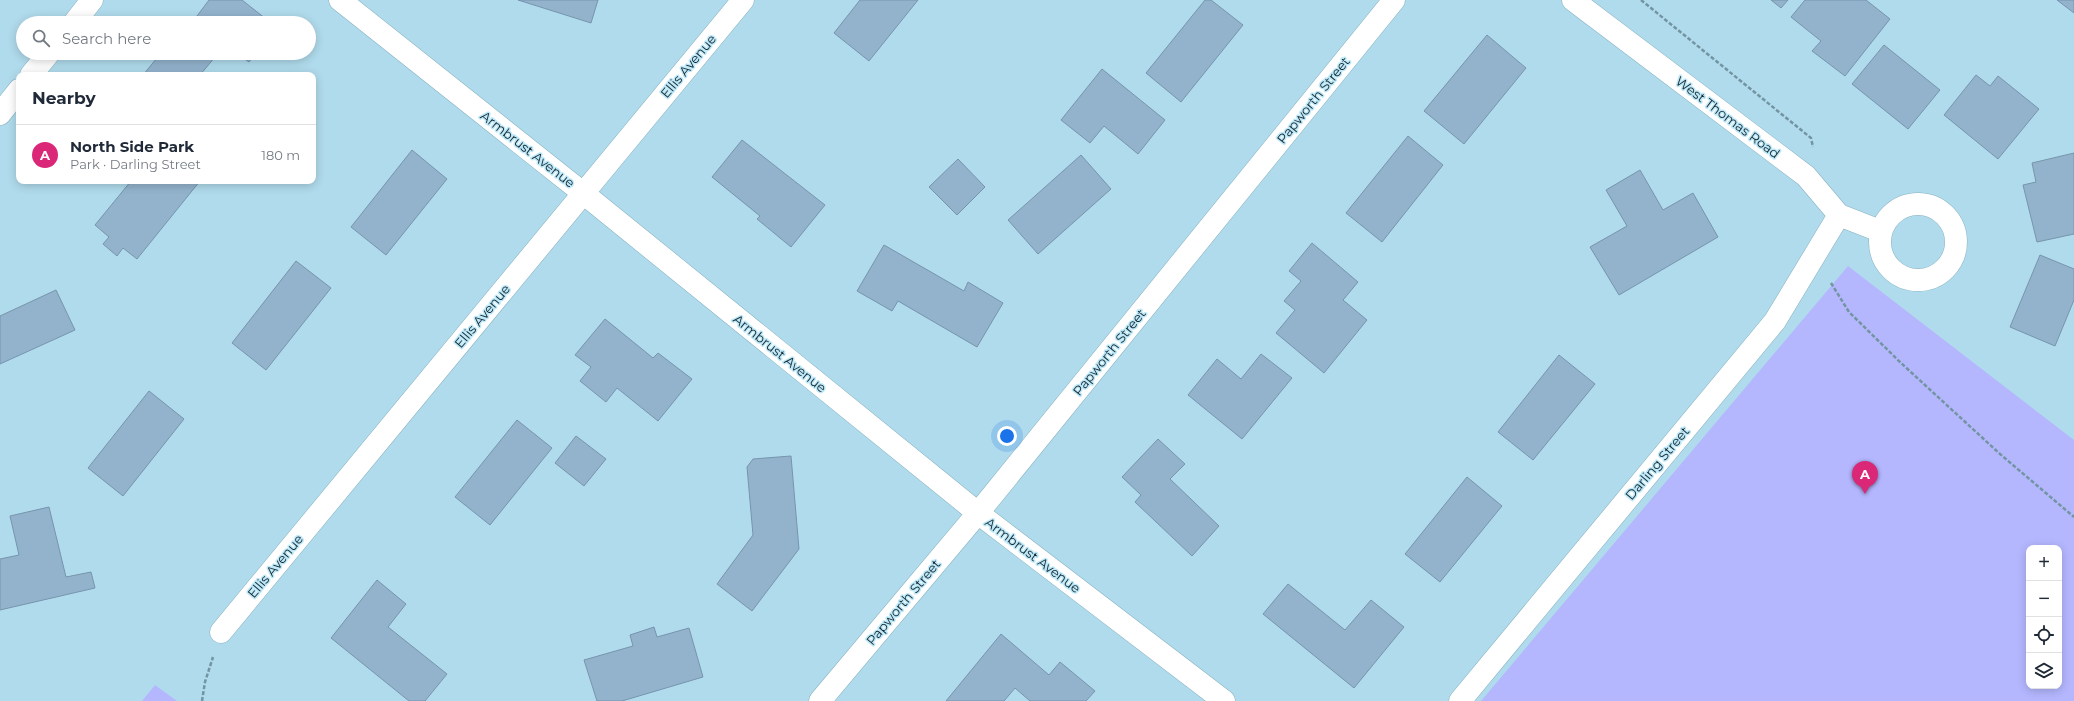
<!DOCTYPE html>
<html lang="en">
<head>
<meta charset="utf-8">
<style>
  body { margin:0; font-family:Montserrat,sans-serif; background:#f6f6f7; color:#1f2937 }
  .controls { position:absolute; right:12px; bottom:12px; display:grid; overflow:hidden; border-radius:8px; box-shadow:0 2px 10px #0003 }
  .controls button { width:36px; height:36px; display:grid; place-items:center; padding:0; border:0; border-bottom:1px solid #e0e1e3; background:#fff; color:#1f2937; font:20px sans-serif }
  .you { position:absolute; left:1007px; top:436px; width:14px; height:14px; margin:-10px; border:3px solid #fff; border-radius:50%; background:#1a73e8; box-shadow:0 0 0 6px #1a73e833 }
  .badge { display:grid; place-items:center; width:26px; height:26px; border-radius:50%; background:#db2777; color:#fff; font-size:13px; font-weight:700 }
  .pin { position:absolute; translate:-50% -33px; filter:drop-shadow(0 1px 2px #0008) }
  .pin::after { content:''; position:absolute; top:21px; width:14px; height:12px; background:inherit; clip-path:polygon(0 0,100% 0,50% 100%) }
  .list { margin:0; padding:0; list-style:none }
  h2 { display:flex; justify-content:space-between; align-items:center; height:52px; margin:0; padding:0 16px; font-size:17px }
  h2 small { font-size:13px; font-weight:400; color:#747a83 }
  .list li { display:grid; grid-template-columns:26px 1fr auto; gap:12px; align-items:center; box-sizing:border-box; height:60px; padding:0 16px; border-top:1px solid #e0e1e3 }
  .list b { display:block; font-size:15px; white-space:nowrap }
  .list p { margin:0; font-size:13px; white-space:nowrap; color:#747a83 }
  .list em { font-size:13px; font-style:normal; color:#747a83 }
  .icon { flex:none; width:22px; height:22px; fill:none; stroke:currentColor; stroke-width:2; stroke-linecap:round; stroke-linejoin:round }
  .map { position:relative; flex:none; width:2074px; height:701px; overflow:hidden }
  .search { position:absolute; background:#fff; box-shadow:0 2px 10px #0003; left:16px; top:16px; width:300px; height:44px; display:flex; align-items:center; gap:10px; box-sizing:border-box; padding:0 14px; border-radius:22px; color:#747a83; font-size:15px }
  .panel { position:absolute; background:#fff; box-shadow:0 2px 10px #0003; left:16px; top:72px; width:300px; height:112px; border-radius:8px }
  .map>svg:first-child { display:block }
  .green { fill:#b4b7fe; fill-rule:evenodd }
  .building { fill:#93b3cd; stroke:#7695ad }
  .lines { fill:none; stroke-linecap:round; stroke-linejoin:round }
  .minor-casing { stroke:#87b2c1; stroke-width:23 }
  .path { stroke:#7394a1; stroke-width:2.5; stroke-dasharray:4 2; stroke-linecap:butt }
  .minor { stroke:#fff; stroke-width:22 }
  .labels { text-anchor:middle; stroke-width:3; stroke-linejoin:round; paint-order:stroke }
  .street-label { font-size:13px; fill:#14252b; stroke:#bce8f9 }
</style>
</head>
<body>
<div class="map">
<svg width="2074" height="701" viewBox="0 0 2074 701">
  <rect width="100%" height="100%" fill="#b0dbec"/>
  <path class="green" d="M1848,266L2074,440V701H1481ZM2029,548H2059V686H2029Z
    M155,685L177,701H142Z"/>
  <path class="building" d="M209,0H242L271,23H198L194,20Z
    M518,0H598L591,23Z
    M860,0H918L869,61L834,33Z
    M1205,0H1211L1243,25L1181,102L1146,73Z
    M1771,0H1788L1781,8Z
    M1805,0H1866L1890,19L1845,76L1812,51L1821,41L1791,17Z
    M2057,0H2074V13Z
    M1487,35L1526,68L1464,144L1424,111Z
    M1884,45L1940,90L1908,129L1852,84Z
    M161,53H209L215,57L200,75H143Z
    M236,53H256L249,62Z
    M1102,69L1165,120L1138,154L1104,126L1090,143L1061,120Z
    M1976,75L1990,86L1998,76L2039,109L1998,159L1944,115Z
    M1408,136L1443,165L1382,242L1346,213Z
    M742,140L825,205L791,247L757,219L760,216L712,177Z
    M412,150L447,179L386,255L351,227Z
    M2074,153V234L2037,242L2023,185L2036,182L2032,163Z
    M1081,155L1111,189L1038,254L1008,220Z
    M958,159L985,187L957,215L929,187Z
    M1640,170L1663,210L1693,193L1718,237L1619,295L1590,247L1627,226L1606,190Z
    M131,181H200L137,259L123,248L117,256L103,244L109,237L95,225Z
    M1312,243L1358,282L1343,300L1367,320L1324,373L1276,333L1295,310L1284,301L1301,281L1289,271Z
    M884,245L964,291L968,282L1003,303L977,347L898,301L892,311L857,291Z
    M2040,255L2074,269V300L2055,346L2010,327Z
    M296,261L331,288L266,370L232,343Z
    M56,290L75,330L0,364V316Z
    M605,319L653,358L658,353L692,379L658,421L617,388L606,402L580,381L591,367L575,355Z
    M1261,354L1292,378L1242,439L1188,395L1217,359L1241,379Z
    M1559,355L1595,384L1533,460L1498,432Z
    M149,391L184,419L123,496L88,468Z
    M517,420L552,448L490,525L455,497Z
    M576,436L606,459L584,486L555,463Z
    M1158,439L1185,464L1170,479L1219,526L1192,556L1135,502L1141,495L1122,477Z
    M791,456L799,549L752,611L717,584L753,535L747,467L753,459Z
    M1467,477L1502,506L1440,582L1405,554Z
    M49,507L66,577L91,572L95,588L0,610V559L19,555L10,516Z
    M377,580L406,604L388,627L447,674L425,701H409L331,638Z
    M1288,584L1345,630L1371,600L1404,627L1354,688L1263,614Z
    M654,627L657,637L689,628L703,677L622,701H597L584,660L633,646L630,635Z
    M1001,634L1049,675L1060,662L1095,691L1086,701H1030L1015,688L1004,701H946Z"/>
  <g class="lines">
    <g class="minor-casing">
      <path id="minor" d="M340,0L583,193L978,513L1224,701
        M1573,0L1806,176L1839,215L1880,231
        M74,23L92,0
        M31,75L49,53
        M0,114L19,90
        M1880 242a38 38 0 1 1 76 0a38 38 0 1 1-76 0Z
        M221,632L743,0
        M820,701L978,513L1394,0
        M1460,701L1775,321L1839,215"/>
    </g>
    <path class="path" d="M1641,0L1811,138L1813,147
      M1831,283L1849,312L1901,363L2000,454L2074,517
      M202,701L205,682L213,657"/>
    <use href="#minor" class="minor"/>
  </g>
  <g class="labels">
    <g class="street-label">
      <text transform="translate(688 66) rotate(-50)" y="5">Ellis Avenue</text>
      <text transform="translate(1313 100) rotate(-51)" y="5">Papworth Street</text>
      <text transform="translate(1728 117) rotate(37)" y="5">West Thomas Road</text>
      <text transform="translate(528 149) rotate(38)" y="5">Armbrust Avenue</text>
      <text transform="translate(482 316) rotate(-50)" y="5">Ellis Avenue</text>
      <text transform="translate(1109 352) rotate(-51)" y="5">Papworth Street</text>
      <text transform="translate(780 353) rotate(39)" y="5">Armbrust Avenue</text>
      <text transform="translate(1657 463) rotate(-50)" y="5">Darling Street</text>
      <text transform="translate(1033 555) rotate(37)" y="5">Armbrust Avenue</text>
      <text transform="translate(275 566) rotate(-50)" y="5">Ellis Avenue</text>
      <text transform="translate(903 602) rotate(-50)" y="5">Papworth Street</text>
    </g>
  </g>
</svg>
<div class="controls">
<button>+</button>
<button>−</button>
<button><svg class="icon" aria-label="locate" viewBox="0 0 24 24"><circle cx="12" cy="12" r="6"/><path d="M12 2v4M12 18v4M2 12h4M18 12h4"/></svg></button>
<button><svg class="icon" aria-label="layers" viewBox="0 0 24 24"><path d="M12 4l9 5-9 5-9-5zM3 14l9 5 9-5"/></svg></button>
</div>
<div class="you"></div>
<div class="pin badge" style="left:1865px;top:494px">A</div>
<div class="search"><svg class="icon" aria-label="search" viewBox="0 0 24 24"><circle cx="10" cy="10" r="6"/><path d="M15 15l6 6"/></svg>Search here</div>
<section class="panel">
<h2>Nearby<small></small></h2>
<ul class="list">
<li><span class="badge">A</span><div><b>North Side Park</b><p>Park · Darling Street</p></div><em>180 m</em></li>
</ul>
</section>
</div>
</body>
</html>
